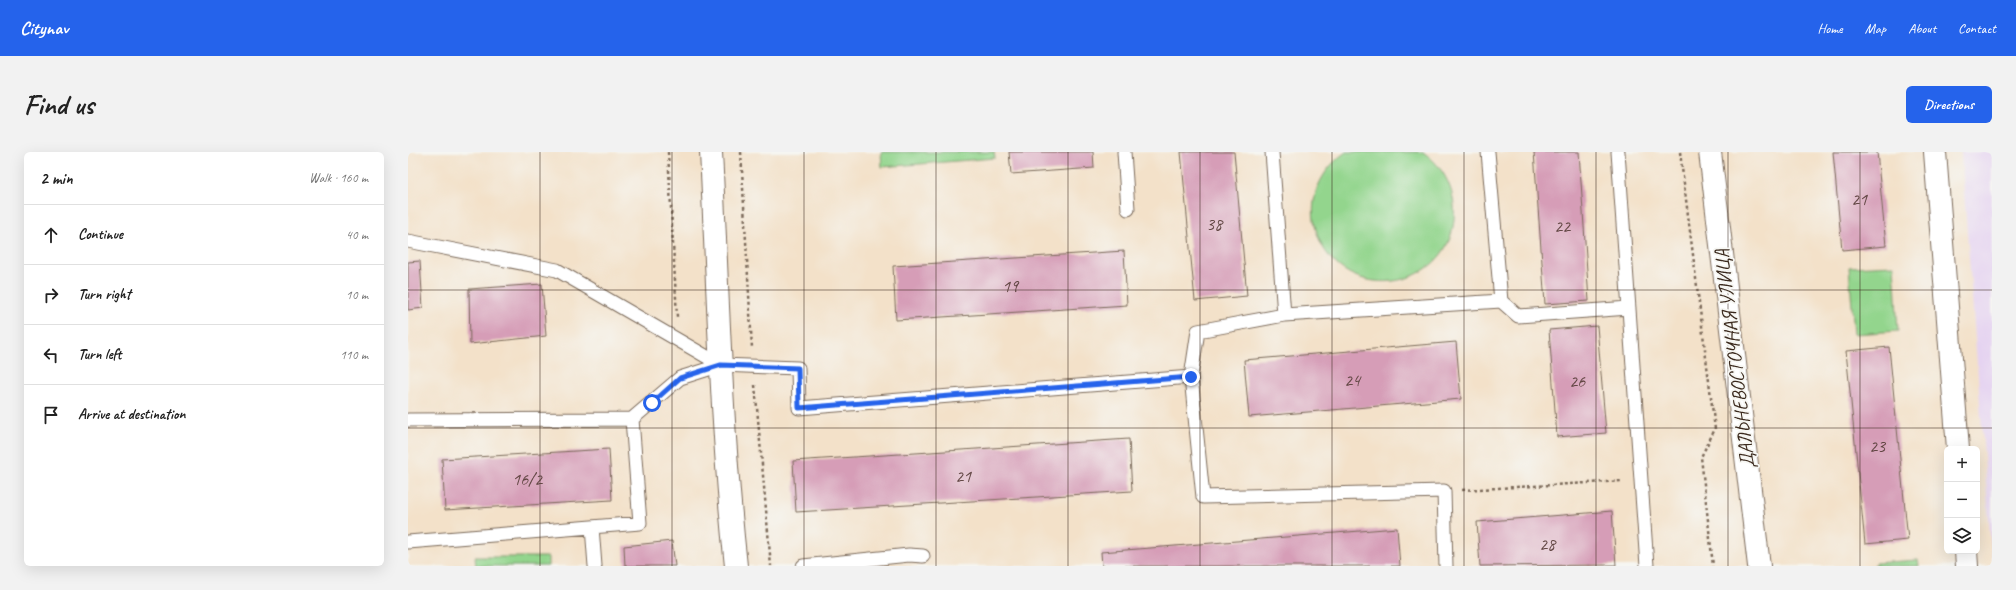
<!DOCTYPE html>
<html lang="en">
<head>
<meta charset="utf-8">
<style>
  body { margin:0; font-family:Caveat,sans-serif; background:#f2f2f2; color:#222 }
  .controls { position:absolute; right:12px; bottom:12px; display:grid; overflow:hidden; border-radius:6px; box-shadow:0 4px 16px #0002 }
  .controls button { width:36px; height:36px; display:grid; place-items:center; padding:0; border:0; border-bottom:1px solid #e0e0e0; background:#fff; color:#222; font:20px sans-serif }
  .stop { position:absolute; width:12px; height:12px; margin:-9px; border:3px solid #2563eb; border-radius:50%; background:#fff }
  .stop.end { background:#2563eb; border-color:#fff; box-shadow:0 1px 4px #0008 }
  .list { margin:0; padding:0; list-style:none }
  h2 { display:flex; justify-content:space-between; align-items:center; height:52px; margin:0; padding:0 16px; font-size:17px }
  h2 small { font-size:13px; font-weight:400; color:#767676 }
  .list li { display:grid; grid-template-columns:26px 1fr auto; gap:12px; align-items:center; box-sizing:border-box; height:60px; padding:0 16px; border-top:1px solid #e0e0e0 }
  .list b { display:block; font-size:15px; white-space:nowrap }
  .list em { font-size:13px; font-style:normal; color:#767676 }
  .icon { flex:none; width:22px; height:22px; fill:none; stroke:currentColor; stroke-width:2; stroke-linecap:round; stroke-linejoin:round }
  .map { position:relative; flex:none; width:1584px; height:414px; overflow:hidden; border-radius:6px }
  header { display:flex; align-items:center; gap:24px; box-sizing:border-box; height:56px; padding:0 20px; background:#2563eb; color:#fff }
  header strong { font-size:19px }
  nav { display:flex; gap:22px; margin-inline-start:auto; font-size:14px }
  .intro { display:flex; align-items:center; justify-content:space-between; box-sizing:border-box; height:96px; padding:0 24px }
  h1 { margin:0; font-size:28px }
  .button { padding:10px 18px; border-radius:6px; background:#2563eb; color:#fff; font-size:14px; font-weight:700 }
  main { display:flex; gap:24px; padding:0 24px }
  aside { flex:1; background:#fff; border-radius:6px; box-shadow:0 4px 16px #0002 }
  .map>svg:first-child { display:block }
  .built { fill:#e5d3f1 }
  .green { fill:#93d58d; stroke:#678056 }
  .building { fill:#d69db7 }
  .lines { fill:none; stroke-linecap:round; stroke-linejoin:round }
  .lane-casing { stroke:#7b6a5a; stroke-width:15 }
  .street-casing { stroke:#7b6a5a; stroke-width:24 }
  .secondary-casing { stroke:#7b6a5a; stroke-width:24 }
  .path { stroke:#7b6a5a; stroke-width:2.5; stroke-dasharray:3 3; stroke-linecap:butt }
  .lane { stroke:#fff; stroke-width:13 }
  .street { stroke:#fff; stroke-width:22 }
  .secondary { stroke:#fff; stroke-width:22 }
  .route { stroke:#2563eb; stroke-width:5 }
  .grid { fill:none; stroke:#3b2a1e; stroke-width:1; stroke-opacity:0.55 }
  .labels { text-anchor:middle; stroke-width:3.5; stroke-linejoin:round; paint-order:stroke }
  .number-label { font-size:18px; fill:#624744 }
  .street-label { font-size:20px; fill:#3b2a1e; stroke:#f6f6f2 }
</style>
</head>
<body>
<header>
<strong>Citynav</strong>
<nav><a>Home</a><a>Map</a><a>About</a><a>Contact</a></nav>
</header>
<div class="intro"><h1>Find us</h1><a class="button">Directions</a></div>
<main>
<aside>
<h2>2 min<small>Walk · 160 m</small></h2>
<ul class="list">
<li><svg class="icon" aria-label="ahead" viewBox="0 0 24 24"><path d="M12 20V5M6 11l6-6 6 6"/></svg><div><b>Continue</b></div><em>40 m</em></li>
<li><svg class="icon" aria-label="right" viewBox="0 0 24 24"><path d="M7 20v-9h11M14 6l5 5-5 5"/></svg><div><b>Turn right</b></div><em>10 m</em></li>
<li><svg class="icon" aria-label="left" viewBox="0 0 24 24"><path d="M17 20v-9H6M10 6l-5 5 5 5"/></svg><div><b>Turn left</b></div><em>110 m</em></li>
<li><svg class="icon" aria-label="arrive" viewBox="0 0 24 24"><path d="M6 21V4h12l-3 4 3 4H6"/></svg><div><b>Arrive at destination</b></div></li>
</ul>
</aside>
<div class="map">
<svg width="1584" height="414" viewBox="0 0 1584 414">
  <rect width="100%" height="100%" fill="#f6f6f2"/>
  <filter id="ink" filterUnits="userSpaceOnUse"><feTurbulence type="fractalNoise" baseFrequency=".025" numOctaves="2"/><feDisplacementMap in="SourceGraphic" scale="8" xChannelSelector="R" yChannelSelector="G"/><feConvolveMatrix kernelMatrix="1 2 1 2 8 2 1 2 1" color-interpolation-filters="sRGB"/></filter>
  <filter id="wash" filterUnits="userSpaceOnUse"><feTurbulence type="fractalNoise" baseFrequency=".012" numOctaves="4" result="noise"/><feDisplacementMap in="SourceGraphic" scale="16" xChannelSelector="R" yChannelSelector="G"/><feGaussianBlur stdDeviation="0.9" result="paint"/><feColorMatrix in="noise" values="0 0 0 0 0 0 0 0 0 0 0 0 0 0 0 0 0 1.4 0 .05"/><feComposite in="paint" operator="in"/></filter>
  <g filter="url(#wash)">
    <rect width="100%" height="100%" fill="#f3e1c9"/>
    <path class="built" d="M1553,0H1584V409Z"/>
    <path class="green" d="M473,0H586L587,6L474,15Z
      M938,0H1015C1032,12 1044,31 1046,53C1054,144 920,160 906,68C902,41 916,15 938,0Z
      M1486,113L1490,179L1446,182L1441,115Z
      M67,405H140V414H68Z
      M1510,408L1511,414H1467V411Z"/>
    <g id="blocks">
      <path class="building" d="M601,0H685L686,16L603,22Z
        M773,0H826L839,144L787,149Z
        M1126,0H1171L1181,149L1137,152Z
        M1425,0H1469L1478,94L1434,98Z
        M716,99L719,153L488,168L485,114Z
        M12,109L15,156L0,158V110Z
        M134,132L138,184L62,192L61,137Z
        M1189,174L1198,281L1149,285L1141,178Z
        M1048,190L1053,247L841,265L836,208Z
        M1481,195L1500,388L1457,392L1438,199Z
        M721,287L724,339L388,360L385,309Z
        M201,297L204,348L37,358L34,307Z
        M1204,359L1208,413L1072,414L1069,370Z
        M989,376L992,414H694L693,400Z
        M264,389L267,414H217L216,394Z"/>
    </g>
  </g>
  <g filter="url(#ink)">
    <use href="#blocks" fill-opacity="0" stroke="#7b6a5a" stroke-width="1"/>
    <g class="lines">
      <g class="lane-casing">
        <path id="lane" d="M716,0L720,57
          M864,0L876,163L790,179L783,225L795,345L1036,339L1038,414
          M1080,0L1093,149L1110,164L1221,156
          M1210,0L1239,414
          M0,89L149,118L313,213
          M876,163L1093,149
          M0,268L224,267L272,226L313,213L390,216L391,256L783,225
          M184,375L187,414
          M0,390L232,371L224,267
          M395,414L501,403L515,404"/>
      </g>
      <g class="street-casing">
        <path id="street" d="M303,0C310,138 313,277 328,414
          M1527,0L1550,297
          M1558,399L1559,414"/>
      </g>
      <g class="secondary-casing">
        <path id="secondary" d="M1302,0L1351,414"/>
      </g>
      <path class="path" d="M260,0L269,165
        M333,0L344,196
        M1272,0L1307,277L1293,305L1305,414
        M347,233L363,414
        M1054,338L1215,329"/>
      <use href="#lane" class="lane"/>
      <use href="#street" class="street"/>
      <use href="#secondary" class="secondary"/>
    </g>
  </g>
  <g class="lines" filter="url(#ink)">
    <path class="route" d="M244,251L272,226L313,213L390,216L391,256L783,225"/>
  </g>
  <path class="grid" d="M132,0V414M264,0V414M396,0V414M528,0V414M660,0V414M792,0V414M924,0V414M1056,0V414M1188,0V414M1320,0V414M1452,0V414M0,138H1584M0,276H1584"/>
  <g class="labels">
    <g class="number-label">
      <text x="1451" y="53">21</text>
      <text x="806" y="78">38</text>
      <text x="1154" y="80">22</text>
      <text x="602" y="140">19</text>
      <text x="944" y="234">24</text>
      <text x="1169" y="235">26</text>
      <text x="1469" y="300">23</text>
      <text x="555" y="330">21</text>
      <text x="119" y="333">16/2</text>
      <text x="1139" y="398">28</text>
    </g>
    <g class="street-label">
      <text transform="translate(1326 207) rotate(-97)" y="7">ДАЛЬНЕВОСТОЧНАЯ УЛИЦА</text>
    </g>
  </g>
</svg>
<div class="controls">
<button>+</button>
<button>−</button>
<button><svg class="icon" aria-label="layers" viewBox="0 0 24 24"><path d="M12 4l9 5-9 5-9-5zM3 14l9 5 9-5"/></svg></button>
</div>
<div class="stop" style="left:244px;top:251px"></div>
<div class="stop end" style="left:783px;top:225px"></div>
</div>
</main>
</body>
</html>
